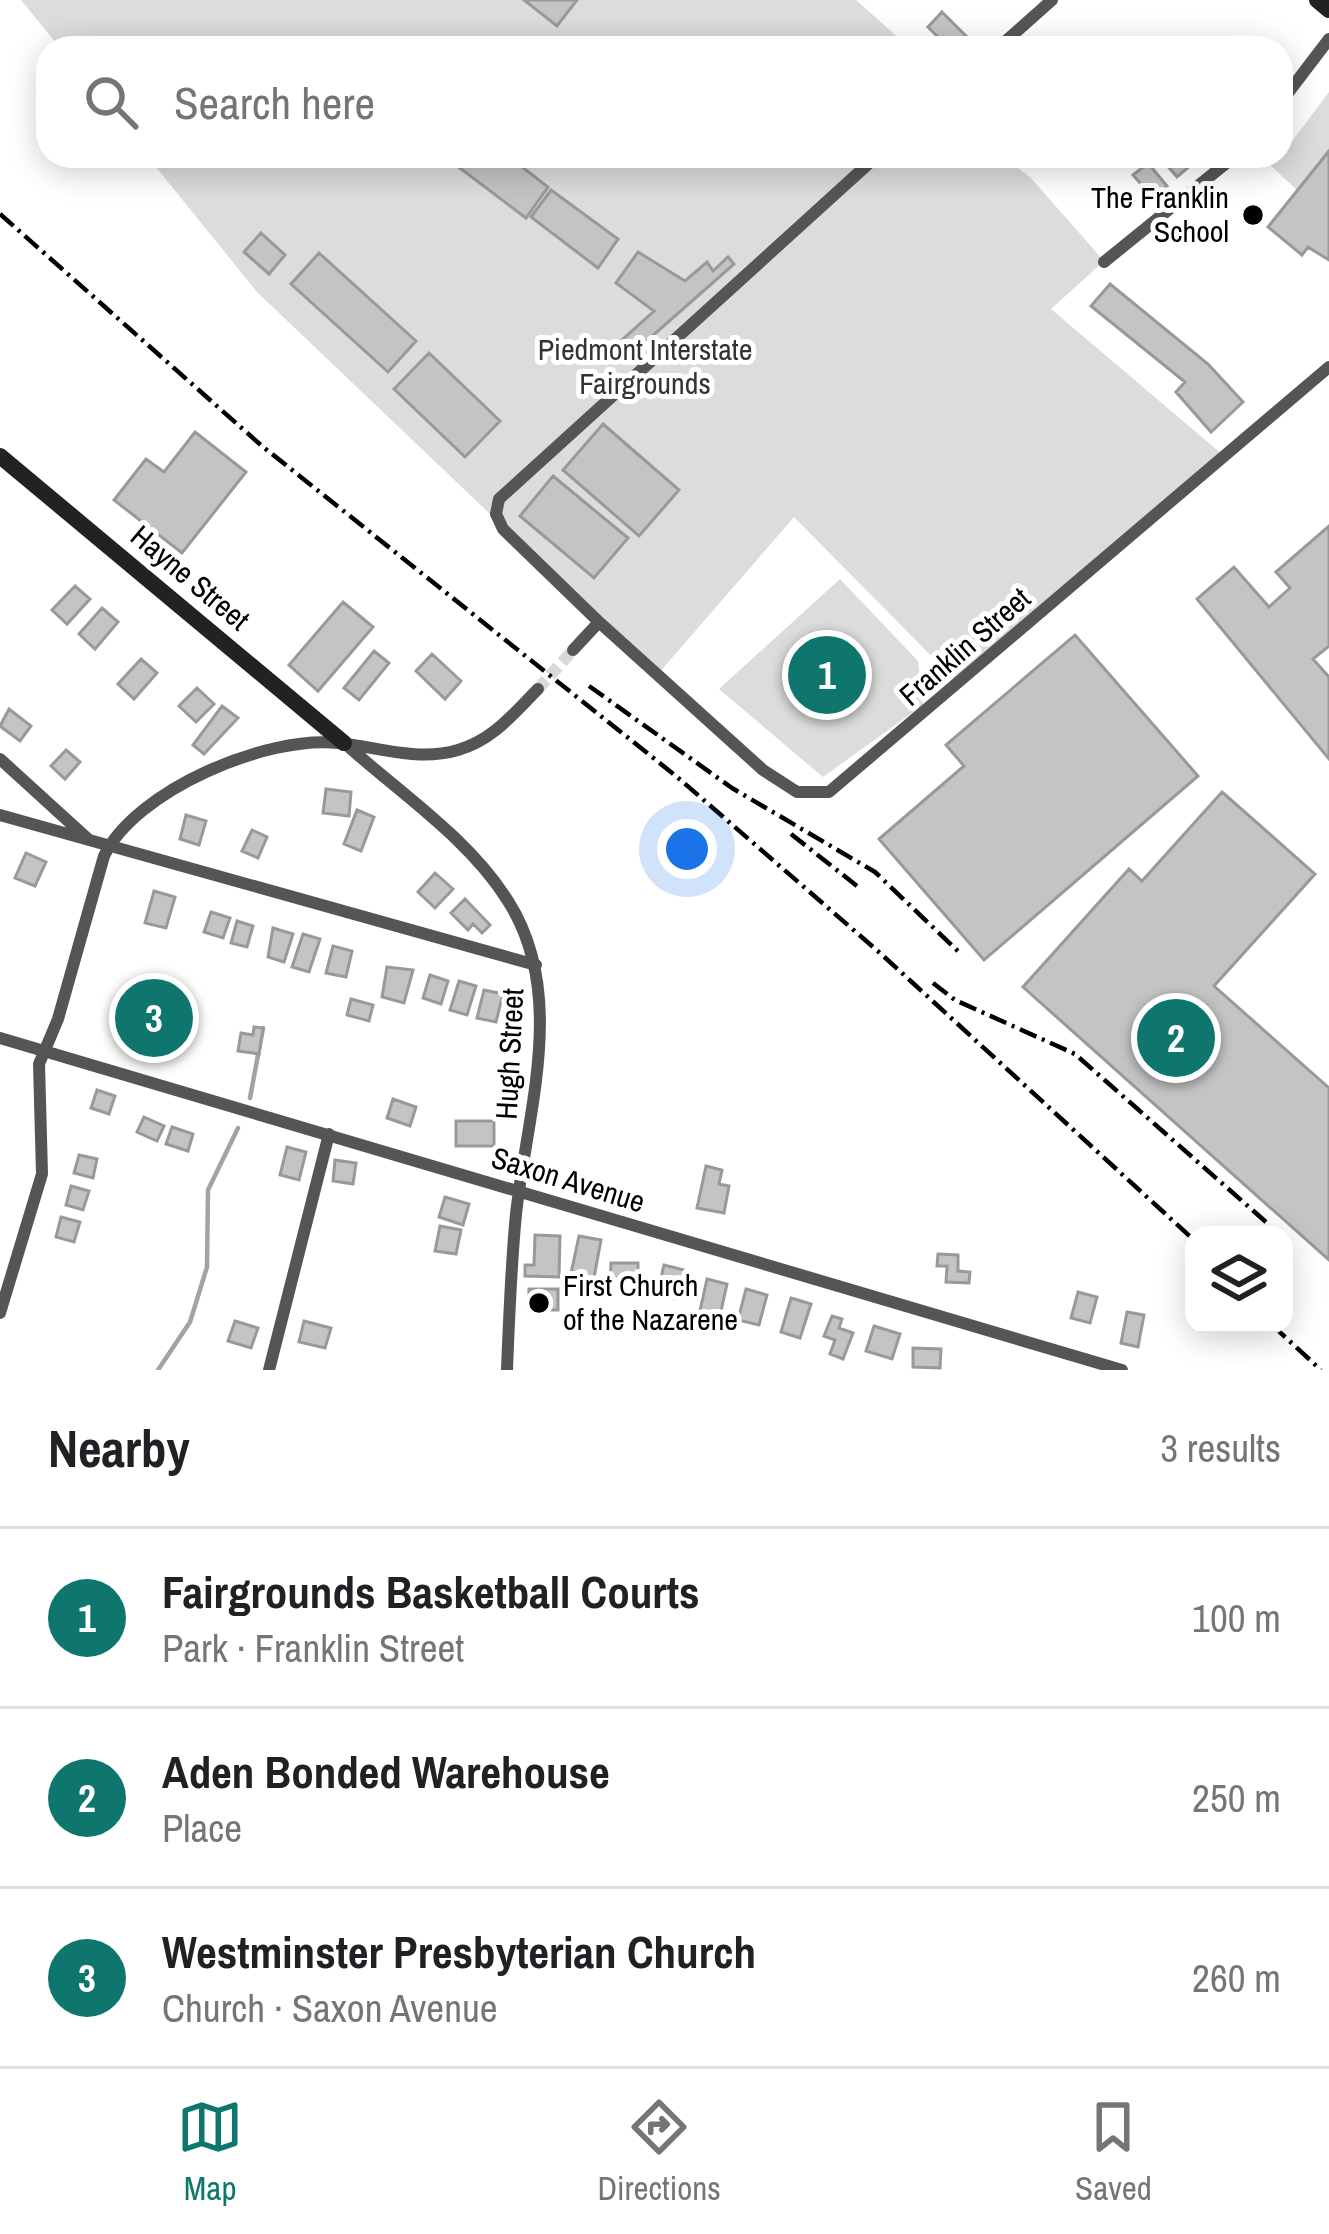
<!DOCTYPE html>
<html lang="en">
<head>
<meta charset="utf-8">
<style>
  body { margin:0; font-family:"Archivo Narrow",sans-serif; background:#f2f2f2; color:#202124 }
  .controls { position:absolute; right:36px; bottom:36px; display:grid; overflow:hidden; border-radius:24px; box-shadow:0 6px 30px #0003 }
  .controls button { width:108px; height:108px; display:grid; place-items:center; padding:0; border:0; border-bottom:3px solid #e0e0e0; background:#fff; color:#202124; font:60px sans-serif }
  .you { position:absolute; left:687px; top:849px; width:42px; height:42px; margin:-30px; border:9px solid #fff; border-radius:50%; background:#1a73e8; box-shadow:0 0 0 18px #1a73e833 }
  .badge { display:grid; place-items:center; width:78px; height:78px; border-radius:50%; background:#0f766e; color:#fff; font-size:39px; font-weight:700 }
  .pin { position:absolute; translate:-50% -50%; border:6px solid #fff; box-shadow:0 3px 12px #0006 }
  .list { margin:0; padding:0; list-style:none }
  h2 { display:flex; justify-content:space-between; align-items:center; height:156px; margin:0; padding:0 48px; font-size:51px }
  h2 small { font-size:39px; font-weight:400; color:#757577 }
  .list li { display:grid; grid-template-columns:78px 1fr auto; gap:36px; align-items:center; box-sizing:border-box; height:180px; padding:0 48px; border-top:3px solid #e0e0e0 }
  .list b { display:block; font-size:45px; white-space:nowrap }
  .list p { margin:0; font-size:39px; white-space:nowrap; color:#757577 }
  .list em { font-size:39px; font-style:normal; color:#757577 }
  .icon { flex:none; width:66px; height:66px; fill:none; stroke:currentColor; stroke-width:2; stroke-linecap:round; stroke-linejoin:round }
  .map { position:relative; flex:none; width:1329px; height:1370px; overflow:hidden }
  .search { position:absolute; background:#fff; box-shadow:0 6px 30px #0003; left:36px; right:36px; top:36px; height:132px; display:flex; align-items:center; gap:30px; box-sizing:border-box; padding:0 42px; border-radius:36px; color:#757577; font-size:45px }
  .sheet { height:696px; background:#fff }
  nav { display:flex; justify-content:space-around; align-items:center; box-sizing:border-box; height:168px; border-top:3px solid #e0e0e0; background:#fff; font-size:33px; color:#757577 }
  nav a { display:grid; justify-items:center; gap:6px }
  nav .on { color:#0f766e }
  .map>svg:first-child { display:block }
  .green { fill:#dcdcdc }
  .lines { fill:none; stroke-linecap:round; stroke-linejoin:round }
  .stream { stroke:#a3a3a3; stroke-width:4.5 }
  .building { fill:#c4c4c4; stroke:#999; stroke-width:3 }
  .street-tunnel { stroke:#d9d9d9; stroke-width:12; stroke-dasharray:12 6; stroke-linecap:butt }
  .street { stroke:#555; stroke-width:12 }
  .secondary { stroke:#222; stroke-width:16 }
  .rail { stroke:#000; stroke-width:4.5; stroke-dasharray:18 6 3 6; stroke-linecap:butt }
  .poi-dot { fill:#000; stroke:#fff; stroke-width:4.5 }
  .labels { text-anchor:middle; stroke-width:10; stroke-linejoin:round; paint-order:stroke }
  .poi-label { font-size:30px; fill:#000; stroke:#fff; text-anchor:end }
  .park-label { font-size:30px; fill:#333; stroke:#fff }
  .street-label { font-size:30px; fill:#000; stroke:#fff }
</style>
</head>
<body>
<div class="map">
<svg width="1329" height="1370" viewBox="0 0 1329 1370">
  <rect width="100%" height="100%" fill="#fff"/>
  <path class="green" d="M21,0H856L910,48H60Z
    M1329,92V151L1297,190L1269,164L1281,156Z
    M147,156H1002L1030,177L1104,261L1051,309L1223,455L959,684L794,517L658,674L257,292Z
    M840,579L918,661L923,705L823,777L719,689Z"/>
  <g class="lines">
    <path class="stream" d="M250,1098L263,1028
      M158,1370L190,1322L207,1267L208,1190L238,1128"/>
  </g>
  <path class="building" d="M524,0H577L557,26Z
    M942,12L968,38L957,48H949L928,27Z
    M1329,151V260L1308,247L1302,255L1268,227Z
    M444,156H508L548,187L526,218Z
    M1159,156H1184L1191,165L1177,177Z
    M1148,163L1167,186L1153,198L1133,175Z
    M551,190L618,239L598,268L531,217Z
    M261,233L285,255L269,274L244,252Z
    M638,252L685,281L707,262L713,271L728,257L734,264L624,361L612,349L654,311L616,283Z
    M319,253L416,341L388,372L291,284Z
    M1110,284L1208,364L1243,402L1211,432L1176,392L1185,382L1091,306Z
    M429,353L500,421L465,457L394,389Z
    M603,424L679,490L639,536L563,470Z
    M195,432L246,472L182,553L114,500L146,459L164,472Z
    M553,476L628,538L594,578L520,516Z
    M1329,526V646L1313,659L1329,677V759L1197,599L1234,567L1269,607L1290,588L1276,572Z
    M75,586L90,599L67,624L52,610Z
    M343,602L373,627L318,691L289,665Z
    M102,608L118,622L95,649L79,634Z
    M1075,635L1198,776L984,960L879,839L964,766L946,745Z
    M374,651L389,663L359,700L344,688Z
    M432,654L461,681L445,699L416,671Z
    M141,659L157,673L134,699L118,684Z
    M197,688L214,704L196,722L179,706Z
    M222,706L238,718L204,754L193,745Z
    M9,709L31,726L20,741L0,726Z
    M66,750L80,762L65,779L51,766Z
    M326,789L351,792L349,816L323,813Z
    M1222,792L1315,874L1214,986L1329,1088V1260L1023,987L1129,869L1142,881Z
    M357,810L374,817L361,851L344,844Z
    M186,815L206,821L199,845L180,839Z
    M252,830L267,837L258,858L242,851Z
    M26,853L46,862L35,886L15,878Z
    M435,873L453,889L435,908L418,892Z
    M154,891L175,897L166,928L145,923Z
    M465,899L490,925L482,933L473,924L468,930L451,913Z
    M211,912L230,918L223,938L204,932Z
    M237,921L253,926L247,947L231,943Z
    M273,928L293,934L284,962L268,957Z
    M303,934L320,939L309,972L292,967Z
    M333,946L352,951L346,977L326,973Z
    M387,967L413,970L404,1003L382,997Z
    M430,975L448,981L441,1004L423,998Z
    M459,981L476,986L467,1015L450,1010Z
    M148,988L174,994L160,1049L134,1043Z
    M484,990L503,994L496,1022L477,1018Z
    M351,999L373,1005L369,1021L347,1015Z
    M254,1027L263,1028L259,1054L238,1051L241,1033L253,1035Z
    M97,1090L115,1096L109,1114L91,1108Z
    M393,1099L416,1107L410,1126L387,1118Z
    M144,1117L164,1126L157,1141L137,1132Z
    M456,1121H494V1146H456Z
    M172,1127L193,1134L188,1151L166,1144Z
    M287,1147L306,1152L299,1180L280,1175Z
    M79,1155L97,1159L93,1178L74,1173Z
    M335,1160L356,1163L353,1184L333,1181Z
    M706,1166L722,1170L719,1184L729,1186L724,1213L697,1208Z
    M71,1186L89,1191L83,1210L66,1205Z
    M445,1197L469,1204L463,1225L439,1217Z
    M61,1217L80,1222L74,1242L56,1237Z
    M440,1226L461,1230L456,1254L435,1251Z
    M535,1235L560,1236L559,1277L525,1276V1265H534Z
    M579,1236L601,1240L593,1283L570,1278Z
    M938,1254L958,1255V1271L970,1272L969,1283L946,1282L947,1266H937Z
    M611,1263H638V1283H610Z
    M664,1265L684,1270L676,1299L657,1294Z
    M707,1279L727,1284L719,1320L699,1315Z
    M529,1289H558V1310H529Z
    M746,1289L767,1295L759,1325L738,1320Z
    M1078,1292L1097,1297L1090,1323L1071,1318Z
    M791,1298L811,1304L800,1338L781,1332Z
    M1127,1312L1144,1315L1138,1347L1121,1343Z
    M832,1316L842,1319L839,1328L853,1333L843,1359L830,1354L835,1340L824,1336Z
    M235,1321L258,1328L251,1348L228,1341Z
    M304,1321L331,1328L325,1348L299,1342Z
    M874,1326L900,1334L892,1359L866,1351Z
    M913,1348L941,1349L940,1368L913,1367Z"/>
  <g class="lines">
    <path class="street-tunnel" d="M538,689L573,650"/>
    <path class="street" d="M998,48L1052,0
      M1281,102L1329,39
      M1104,262L1235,156
      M599,622L503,529L496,514L499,499L877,156
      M573,650L599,622L763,770L797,792H829L1329,367
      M350,748C403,795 470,840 508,901C568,995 527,1112 516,1214C511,1265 509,1318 507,1370
      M0,759L89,840
      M0,815L536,965
      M0,1038L1122,1370
      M0,1313L42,1174L39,1064L58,1019L104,856C136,790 267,735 338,743C379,747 417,762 458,750C493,740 513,714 538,689
      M269,1370L329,1134"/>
    <path class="secondary" d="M1317,0L1329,10
      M0,456L344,743"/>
    <path class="rail" d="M0,214L262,446L676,776L880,953L1194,1240
      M589,686L732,788L875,872L961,954
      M791,834L857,886
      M933,983L955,1000L1075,1054L1266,1222
      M1272,1325L1321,1370"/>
  </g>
  <g class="poi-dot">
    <circle cx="1253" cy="215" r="12"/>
    <circle cx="539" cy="1303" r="12"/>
  </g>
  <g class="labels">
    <g class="poi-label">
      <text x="1229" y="208">The Franklin<tspan x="1229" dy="34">School</tspan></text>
      <text x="563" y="1296" text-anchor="start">First Church<tspan x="563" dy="34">of the Nazarene</tspan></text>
    </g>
    <g class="park-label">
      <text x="645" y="360">Piedmont Interstate<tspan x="645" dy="34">Fairgrounds</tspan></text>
    </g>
    <g class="street-label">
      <text transform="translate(190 578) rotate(40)" y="10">Hayne Street</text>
      <text transform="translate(965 647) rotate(-41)" y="10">Franklin Street</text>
      <text transform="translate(510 1054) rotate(-87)" y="10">Hugh Street</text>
      <text transform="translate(568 1180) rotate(17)" y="10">Saxon Avenue</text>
    </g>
  </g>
</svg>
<div class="controls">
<button><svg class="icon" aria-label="layers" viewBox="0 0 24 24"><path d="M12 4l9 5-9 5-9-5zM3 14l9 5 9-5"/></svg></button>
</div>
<div class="you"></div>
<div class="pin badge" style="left:827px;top:675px">1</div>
<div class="pin badge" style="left:1176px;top:1038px">2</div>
<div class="pin badge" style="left:154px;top:1018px">3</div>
<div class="search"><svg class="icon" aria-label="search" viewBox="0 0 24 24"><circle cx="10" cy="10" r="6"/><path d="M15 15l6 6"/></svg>Search here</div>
</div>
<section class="sheet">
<h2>Nearby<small>3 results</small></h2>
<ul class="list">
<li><span class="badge">1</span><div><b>Fairgrounds Basketball Courts</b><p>Park · Franklin Street</p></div><em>100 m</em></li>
<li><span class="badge">2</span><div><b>Aden Bonded Warehouse</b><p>Place</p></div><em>250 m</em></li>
<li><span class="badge">3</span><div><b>Westminster Presbyterian Church</b><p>Church · Saxon Avenue</p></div><em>260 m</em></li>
</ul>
</section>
<nav>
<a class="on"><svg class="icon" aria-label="map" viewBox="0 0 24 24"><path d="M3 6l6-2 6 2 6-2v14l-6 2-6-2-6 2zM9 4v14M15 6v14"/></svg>Map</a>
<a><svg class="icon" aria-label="directions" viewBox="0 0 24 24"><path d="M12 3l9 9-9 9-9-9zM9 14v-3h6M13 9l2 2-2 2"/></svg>Directions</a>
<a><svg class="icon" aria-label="saved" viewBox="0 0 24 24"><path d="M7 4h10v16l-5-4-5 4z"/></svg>Saved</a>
</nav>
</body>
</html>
